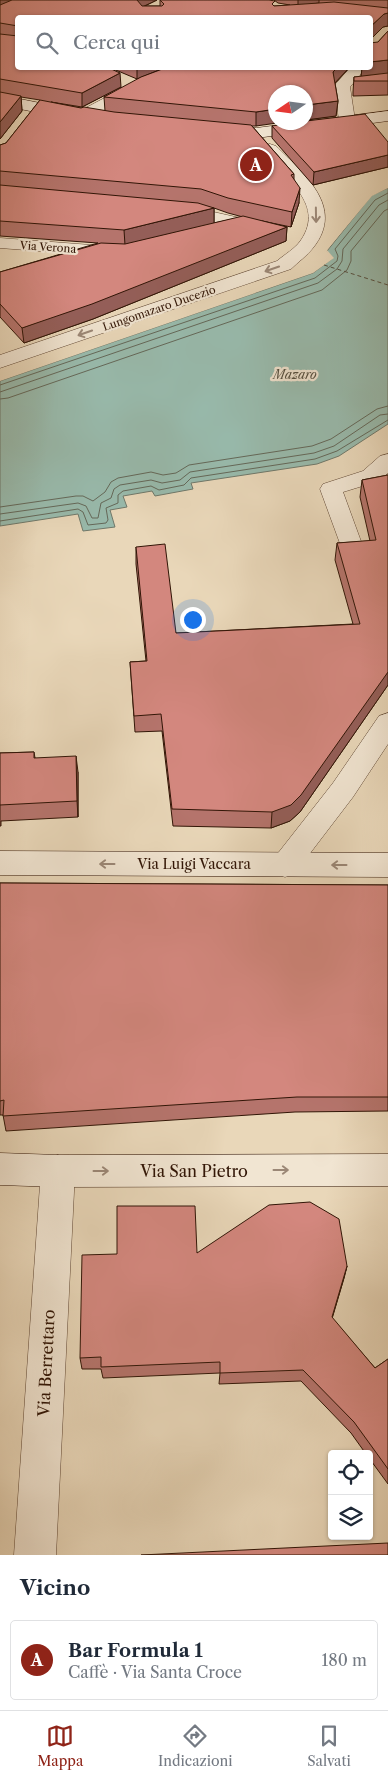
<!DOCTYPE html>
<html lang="it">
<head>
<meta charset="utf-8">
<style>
  body { margin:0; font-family:"Libre Caslon Text",serif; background:#f6f6f7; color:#1f2937 }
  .controls { position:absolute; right:15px; bottom:15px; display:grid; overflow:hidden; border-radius:5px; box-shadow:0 1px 4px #0004 }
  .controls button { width:45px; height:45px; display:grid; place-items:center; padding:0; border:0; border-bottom:1px solid #e0e1e3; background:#fff; color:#1f2937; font:25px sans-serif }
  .compass { position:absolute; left:268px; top:85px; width:45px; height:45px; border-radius:50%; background:#fff; box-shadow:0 1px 4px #0004; rotate:257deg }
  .you { position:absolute; left:192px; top:619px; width:18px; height:18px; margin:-12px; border:4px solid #fff; border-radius:50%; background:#1a73e8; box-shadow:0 0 0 8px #1a73e833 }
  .badge { display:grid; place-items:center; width:32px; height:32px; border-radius:50%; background:#8f2418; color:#fff; font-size:16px; font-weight:700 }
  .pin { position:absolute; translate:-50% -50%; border:2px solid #fff; box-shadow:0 1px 5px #0006 }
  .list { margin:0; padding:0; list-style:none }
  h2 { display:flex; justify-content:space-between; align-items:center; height:65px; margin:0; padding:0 20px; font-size:21px }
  h2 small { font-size:16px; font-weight:400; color:#747a83 }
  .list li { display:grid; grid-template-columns:32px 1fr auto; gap:15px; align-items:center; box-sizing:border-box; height:80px; margin:0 10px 10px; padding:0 10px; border:1px solid #e0e1e3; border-radius:5px }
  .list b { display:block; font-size:19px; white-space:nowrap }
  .list p { margin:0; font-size:16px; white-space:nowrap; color:#747a83 }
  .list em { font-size:16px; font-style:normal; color:#747a83 }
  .icon { flex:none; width:28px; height:28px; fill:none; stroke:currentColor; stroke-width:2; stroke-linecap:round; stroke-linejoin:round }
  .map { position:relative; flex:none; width:388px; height:1555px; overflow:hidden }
  .search { position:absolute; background:#fff; box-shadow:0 1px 4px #0004; left:15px; right:15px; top:15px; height:55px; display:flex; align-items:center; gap:12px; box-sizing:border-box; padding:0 18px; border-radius:5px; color:#747a83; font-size:19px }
  .sheet { height:155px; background:#fff }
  nav { display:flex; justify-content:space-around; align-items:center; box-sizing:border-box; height:70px; border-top:1px solid #e0e1e3; background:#fff; font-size:14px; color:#747a83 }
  nav a { display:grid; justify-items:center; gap:2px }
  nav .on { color:#8f2418 }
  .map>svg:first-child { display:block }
  .water { fill:#98baac; stroke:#6f786a }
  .pier { fill:#e9d7b9 }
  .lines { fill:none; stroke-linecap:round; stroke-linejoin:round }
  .shore { stroke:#646859; stroke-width:1 }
  .ferry { stroke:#554f40; stroke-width:1; stroke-dasharray:4 3; stroke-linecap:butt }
  .minor-casing { stroke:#5f4633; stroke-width:1 }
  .secondary-casing { stroke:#311506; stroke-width:1 }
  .minor { fill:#f1e5d2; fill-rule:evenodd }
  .secondary { fill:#f1e5d2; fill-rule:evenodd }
  .wall { fill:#b5746c; stroke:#311506; fill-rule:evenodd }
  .shaded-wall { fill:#945e58; stroke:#311506 }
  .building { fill:#d3877e; stroke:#311506 }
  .oneway { stroke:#9b8776 }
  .labels { text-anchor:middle; stroke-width:4.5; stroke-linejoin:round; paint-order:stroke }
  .far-street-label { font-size:11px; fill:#311506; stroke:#f1e5d2 }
  .far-water-label { font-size:12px; font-style:italic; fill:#554f40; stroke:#f1e5d2 }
  .street-label { font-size:14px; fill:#311506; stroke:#f1e5d2 }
  .near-street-label { font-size:16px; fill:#311506; stroke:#f1e5d2 }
</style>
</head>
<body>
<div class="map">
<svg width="388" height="1555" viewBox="0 0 388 1555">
  <rect width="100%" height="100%" fill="#e9d7b9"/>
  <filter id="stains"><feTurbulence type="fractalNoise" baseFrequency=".004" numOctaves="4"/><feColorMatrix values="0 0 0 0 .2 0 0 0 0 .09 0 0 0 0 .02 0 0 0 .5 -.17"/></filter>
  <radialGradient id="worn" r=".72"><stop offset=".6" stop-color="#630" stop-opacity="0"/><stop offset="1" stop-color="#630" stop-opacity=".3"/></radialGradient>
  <path class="water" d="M388,188V424L339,456L317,464L191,483L193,489L155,496L152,491L123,496L127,507L110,510L115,527L83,531L78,514L0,526V381L313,273L333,258L327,251L372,195Z"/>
  <path class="pier" d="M388,185V188L372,196L327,250L334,258L313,273L0,381V378L312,271L330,257L325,249L370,194Z"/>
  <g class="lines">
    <path class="shore" d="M0,385L315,278L337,261L338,256L335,249L375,200L388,193
      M0,392L318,283L337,269L342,261L343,249L379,205L388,200
      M0,399L8,398L322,290L347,270L351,261V251L384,211L388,209
      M0,507L76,496H83L93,501L105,492L111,482L118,478L151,472L163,475L176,473L189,465L312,446L331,439L377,409L388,406
      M0,514L78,503L86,506L92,518H98L101,503L111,498L114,489L120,485L151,480L162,483L180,480L190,472L314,453L334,446L380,415L388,414
      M0,521L78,509L83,512L88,525L106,523L108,520L106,508L118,503V495L123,491L151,486L159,490L184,485L191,478L315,459L337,451L388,420"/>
    <path class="ferry" d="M324,265L388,285"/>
    <g class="minor-casing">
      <path id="minor" d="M168,68H188L185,71L141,90L88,119H76L74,116L76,113L131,84Z
        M350,68H366L350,87L355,120L353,123H341L339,120L334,86Z
        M270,144L276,146C303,173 346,207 313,248C307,256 298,262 291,269L0,368V355L277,261C285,254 295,249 301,240C327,202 280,176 262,149L264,146Z
        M178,204L249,220L252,224L249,228L243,229L172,213L169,209L172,205Z
        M0,238L117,247L123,248L126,252L123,256L117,257L0,248Z
        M388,454V473L379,481L343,492L362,544L358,549L350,552L342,549L320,489L323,484L363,471L380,456Z
        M388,713V744L353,797L295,873L285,877L275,873L270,865L275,857L333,783L379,716Z
        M58,1155L70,1160L75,1171L56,1555H14L41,1171L46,1160Z"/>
    </g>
    <g class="secondary-casing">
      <path id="secondary" d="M0,95L70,109L76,111L78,114L76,117L70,119L0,105Z
        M388,111V121L256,138L216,133L214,130L216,127L222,125L256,128Z
        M0,851L388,853V877L0,875Z
        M0,1153L58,1155L388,1154V1186L58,1187L0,1185Z"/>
    </g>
    <use href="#minor" class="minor"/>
    <use href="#secondary" class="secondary"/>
  </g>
  <path class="wall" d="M0,0H157L145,6H160V0L275,6L290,5L278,3L274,0H388V26L383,27L18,18V68L121,87L82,107L51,102L81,108L105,111L104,97L165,68H349L335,83L338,101L336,116L306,120V92L256,126H252L294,174V180L299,203L291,227L262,221L287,227L286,241L93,319L24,343L0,317V272L98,243L0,236V145L6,143L40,100L21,97L22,111L0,139ZM214,208L228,213L243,217L214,223Z
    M388,31V95L353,96V92L354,77H361L362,68L378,42Z
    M111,68H164L137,79Z
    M272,126L388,142V167L313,185L272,138Z
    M388,475V685L300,812L290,821L271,828L173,826L162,731L135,732L130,662L146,661L136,564V547L176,633L353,624L335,560L337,543L370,541L360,497L362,480Z
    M34,752L35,758L78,772V817L1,821V826H0V753Z
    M0,883L388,885V1111L295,1112L6,1131L3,1115H0Z
    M197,1253L347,1266L344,1278L332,1318L375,1368L388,1359V1484L369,1458V1454H366L351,1433L301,1381L219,1384L220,1373L103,1378L101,1369H82L80,1358Z"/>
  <path class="shaded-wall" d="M0,0H20L0,9Z
    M137,0H157L140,8Z
    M298,0H319V3L298,6Z
    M388,13V26L383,27L370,40V27L384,14Z
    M388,60V74L361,77L362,68H370V62Z
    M137,68H164L137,79Z
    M337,68H349L332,86L333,72Z
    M120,73L121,87L82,107V93Z
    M21,96L22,111L0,139V122Z
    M338,101L336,116L306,120V105Z
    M276,109V122H284L256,126V112Z
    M388,155V167L313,185L314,172Z
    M300,188L299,203L291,227L292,212Z
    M214,208V224L125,245L124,230Z
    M287,227L286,241L93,319L24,343L22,328Z
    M388,672V685L300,812L290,821L271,828L272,812Z
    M76,756L78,772V817L77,801Z
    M347,1266L344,1278L329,1329L332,1317Z"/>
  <path class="building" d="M12,0H137L142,6H162L164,4L160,0H269L275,1L272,4L274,6L334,2L388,8V13L384,14L370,27V18H18V26L0,23V5Z
    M388,31V60L370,62V43L378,42Z
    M0,34L18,36V68H109L120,73L82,93L0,79Z
    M165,68H337L333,72L338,101L306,105V92H276V109L256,112L104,97L141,77Z
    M388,73V81H354V77Z
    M0,92L21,96L0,122Z
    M40,100L81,108L84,107L114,112L251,125L294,174L291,175L300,188L292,212L228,198L201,189L0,171V145L6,143Z
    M365,114L388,142V155L314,172L272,126L297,122H306V121Z
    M0,185L198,203L214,208L124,230L0,221Z
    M243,216L287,227L92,304L22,328L0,304V272L101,243L125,244Z
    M388,475V672L301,795L291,805L272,812L172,809L161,714L134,716L130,662L147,661L136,547L165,544L176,633L360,624L337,543L376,540L362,480Z
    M34,752V758L76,756L77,801L0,805V753Z
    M0,883L388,885V1097H297L3,1116L4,1100L0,1101Z
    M310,1202L339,1219L347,1266L332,1317L375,1368L388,1359V1469L354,1422L303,1370L220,1373V1362L101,1367V1357L80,1358L82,1255L117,1254V1206H195L197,1253L269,1205Z
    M388,1543V1555H141Z"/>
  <defs><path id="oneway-shaft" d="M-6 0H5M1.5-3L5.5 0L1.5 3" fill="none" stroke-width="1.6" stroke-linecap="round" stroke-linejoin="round" transform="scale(1.25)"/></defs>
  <g class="oneway">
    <use href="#oneway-shaft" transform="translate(316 215) rotate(89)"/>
    <use href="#oneway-shaft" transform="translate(272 269) rotate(161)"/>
    <use href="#oneway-shaft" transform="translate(85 333) rotate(161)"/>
    <use href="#oneway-shaft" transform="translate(107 864) rotate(-180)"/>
    <use href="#oneway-shaft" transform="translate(339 865) rotate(-180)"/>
    <use href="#oneway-shaft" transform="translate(281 1170)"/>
    <use href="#oneway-shaft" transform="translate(101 1171)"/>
  </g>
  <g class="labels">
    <g class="far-street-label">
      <text transform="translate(48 247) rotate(4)" y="4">Via Verona</text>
      <text transform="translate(159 308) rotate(-19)" y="4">Lungomazaro Ducezio</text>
    </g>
    <g class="far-water-label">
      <text x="295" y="379">Mazaro</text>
    </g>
    <g class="street-label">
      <text x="194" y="869">Via Luigi Vaccara</text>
    </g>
    <g class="near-street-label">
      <text x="194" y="1177">Via San Pietro</text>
      <text transform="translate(46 1363) rotate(-87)" y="6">Via Berrettaro</text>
    </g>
  </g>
  <rect width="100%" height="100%" filter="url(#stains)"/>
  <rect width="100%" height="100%" fill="url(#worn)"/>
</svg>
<div class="controls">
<button><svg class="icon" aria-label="locate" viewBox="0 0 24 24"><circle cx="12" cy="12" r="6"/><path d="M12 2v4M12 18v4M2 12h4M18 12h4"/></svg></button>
<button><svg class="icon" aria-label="layers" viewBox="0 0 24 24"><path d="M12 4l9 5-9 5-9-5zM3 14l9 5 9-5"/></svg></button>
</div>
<svg class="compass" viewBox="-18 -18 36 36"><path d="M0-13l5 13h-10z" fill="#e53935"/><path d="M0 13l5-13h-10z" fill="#747a83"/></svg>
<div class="you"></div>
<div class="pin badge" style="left:256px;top:165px">A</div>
<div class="search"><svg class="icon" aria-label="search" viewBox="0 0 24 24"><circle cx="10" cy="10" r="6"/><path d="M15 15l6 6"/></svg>Cerca qui</div>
</div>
<section class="sheet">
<h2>Vicino<small></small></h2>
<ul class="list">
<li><span class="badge">A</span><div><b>Bar Formula 1</b><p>Caffè · Via Santa Croce</p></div><em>180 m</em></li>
</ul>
</section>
<nav>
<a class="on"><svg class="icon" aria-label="map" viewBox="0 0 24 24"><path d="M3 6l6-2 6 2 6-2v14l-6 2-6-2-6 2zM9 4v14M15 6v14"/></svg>Mappa</a>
<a><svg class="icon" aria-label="directions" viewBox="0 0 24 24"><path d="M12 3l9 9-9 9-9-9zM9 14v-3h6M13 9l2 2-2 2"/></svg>Indicazioni</a>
<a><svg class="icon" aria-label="saved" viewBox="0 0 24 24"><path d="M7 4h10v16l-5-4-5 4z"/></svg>Salvati</a>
</nav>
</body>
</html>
